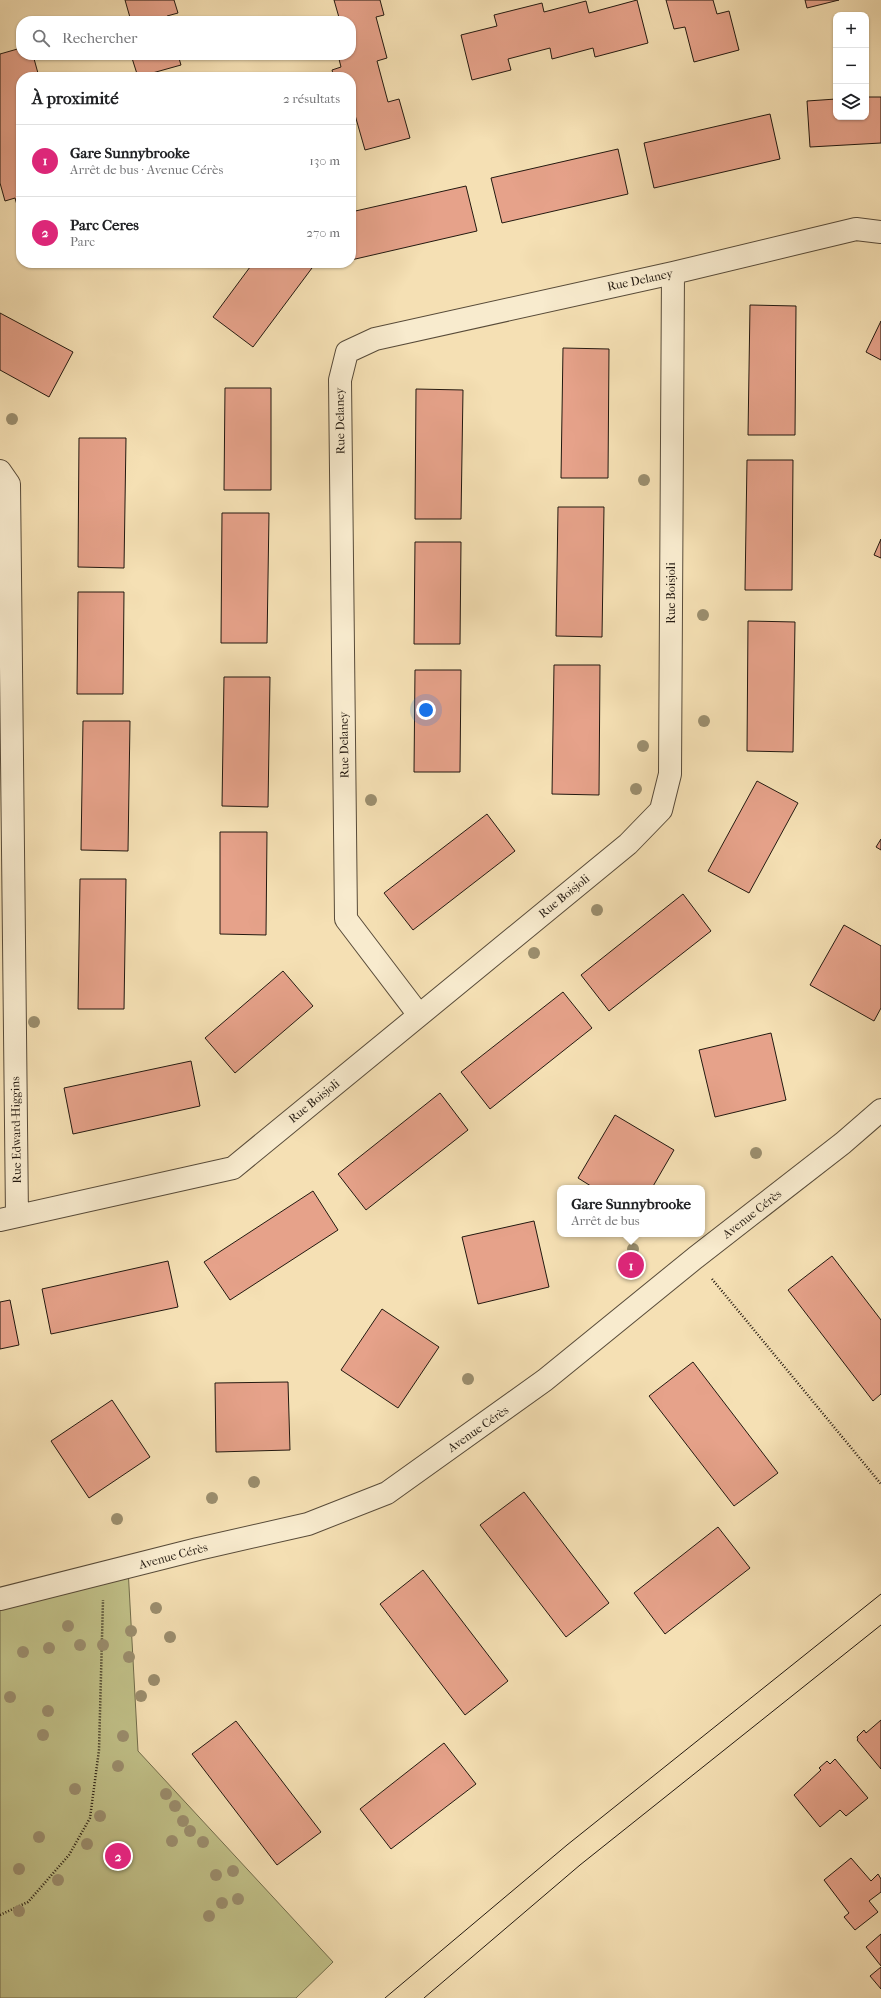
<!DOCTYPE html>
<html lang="fr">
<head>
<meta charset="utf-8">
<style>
  body { margin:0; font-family:"IM FELL French Canon",serif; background:#f6f6f6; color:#202124 }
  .controls { position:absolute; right:12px; top:12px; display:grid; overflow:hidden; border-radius:8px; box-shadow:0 1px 3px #0004 }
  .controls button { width:36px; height:36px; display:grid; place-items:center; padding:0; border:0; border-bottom:1px solid #e0e0e0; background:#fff; color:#202124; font:20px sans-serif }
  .you { position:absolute; left:426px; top:710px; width:14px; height:14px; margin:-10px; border:3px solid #fff; border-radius:50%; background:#1a73e8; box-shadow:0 0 0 6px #1a73e833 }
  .badge { display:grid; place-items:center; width:26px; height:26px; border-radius:50%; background:#db2777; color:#fff; font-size:13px; font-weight:700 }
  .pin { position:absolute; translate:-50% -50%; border:2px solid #fff; box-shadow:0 1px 4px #0006 }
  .popup { position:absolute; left:557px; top:1185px; width:148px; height:52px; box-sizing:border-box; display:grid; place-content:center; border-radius:8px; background:#fff; filter:drop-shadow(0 1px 3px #0005); font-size:13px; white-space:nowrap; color:#757577 }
  .popup b { font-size:15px; color:#202124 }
  .popup::after { content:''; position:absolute; left:50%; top:100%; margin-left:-8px; border:8px solid transparent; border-top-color:#fff }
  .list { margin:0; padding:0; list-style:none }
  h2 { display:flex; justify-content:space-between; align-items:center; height:52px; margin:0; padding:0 16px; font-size:17px }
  h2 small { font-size:13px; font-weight:400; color:#757577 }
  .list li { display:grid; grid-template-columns:26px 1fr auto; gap:12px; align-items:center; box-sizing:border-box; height:72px; padding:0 16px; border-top:1px solid #e0e0e0 }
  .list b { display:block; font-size:15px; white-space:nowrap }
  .list p { margin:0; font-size:13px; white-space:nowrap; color:#757577 }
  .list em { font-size:13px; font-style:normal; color:#757577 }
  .icon { flex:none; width:22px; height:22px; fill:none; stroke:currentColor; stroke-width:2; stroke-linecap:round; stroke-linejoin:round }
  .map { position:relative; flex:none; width:881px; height:1998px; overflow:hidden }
  .search { position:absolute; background:#fff; box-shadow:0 1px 3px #0004; left:16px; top:16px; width:340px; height:44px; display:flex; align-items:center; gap:10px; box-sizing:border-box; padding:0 14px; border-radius:16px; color:#757577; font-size:15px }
  .panel { position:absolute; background:#fff; box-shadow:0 1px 3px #0004; left:16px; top:72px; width:340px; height:196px; border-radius:16px }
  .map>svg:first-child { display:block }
  .green { fill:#c1c189; stroke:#726d4c }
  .building { fill:#e6a28a; stroke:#231910 }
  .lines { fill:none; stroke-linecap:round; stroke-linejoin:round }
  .minor-casing { stroke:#584b39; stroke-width:24 }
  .path { stroke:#231910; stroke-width:2.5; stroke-dasharray:1 2; stroke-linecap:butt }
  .minor { stroke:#f8ebce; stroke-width:22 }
  .tram { stroke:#231910; stroke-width:1 }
  .tree { fill:#9b8e6e }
  .labels { text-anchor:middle; stroke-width:3; stroke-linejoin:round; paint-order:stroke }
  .street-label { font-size:12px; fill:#231910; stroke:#f8ebce }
</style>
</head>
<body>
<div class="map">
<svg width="881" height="1998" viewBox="0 0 881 1998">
  <rect width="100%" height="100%" fill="#f5e0b4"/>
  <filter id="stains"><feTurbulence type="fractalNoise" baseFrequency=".005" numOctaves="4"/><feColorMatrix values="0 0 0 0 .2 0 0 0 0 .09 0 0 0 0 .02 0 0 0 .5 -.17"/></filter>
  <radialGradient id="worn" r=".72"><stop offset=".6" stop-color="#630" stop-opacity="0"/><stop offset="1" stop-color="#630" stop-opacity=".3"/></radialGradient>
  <path class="green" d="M128,1568L138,1751L333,1962L296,1998H0V1599Z"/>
  <path class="building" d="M125,0H174L178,13L167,16L168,21H131Z
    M334,0H380L384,15L376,17L387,58L377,61L388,102L399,99L410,138L365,150L355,115L351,116V77H334L332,70L341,67L338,55H351V21H340Z
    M637,0L648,43L595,57L593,48L552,59L550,48L508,59L511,70L472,80L461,35L497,26L494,15L542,3L544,12L586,1L589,13Z
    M666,0H713L717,14L729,11L739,50L694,62L685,27L674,29Z
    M805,0H839L807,8Z
    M21,48V55H33L39,77H21V219L15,198L5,201L0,183V54Z
    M131,55H178L181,65L138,77Z
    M866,97H881V143L810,147L807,101L836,99V117H866Z
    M770,114L780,159L654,188L644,143Z
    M618,149L628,194L502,223L491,178Z
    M466,186L477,231L351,260V212Z
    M253,263H305L312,268L253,347L213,317Z
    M750,305L796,306L795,435H748Z
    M0,313L73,352L49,397L0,370Z
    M881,321V360L866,352Z
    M563,348L609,349L608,478H561Z
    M225,388H271V490H224Z
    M416,389L463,390L461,519H415Z
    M79,438H126L124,568L78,567Z
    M747,460H793L792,590H745Z
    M558,507H604L602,637L556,636Z
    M222,513H269L267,643H221Z
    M881,539V558L874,555Z
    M415,542H461L460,644H414Z
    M78,592H124L123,694H77Z
    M748,621L795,622L793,752L747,751Z
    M554,665H600L599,795L552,794Z
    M415,670H461L460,772H414Z
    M224,677H270L268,807L222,806Z
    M83,721H130L128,851L81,850Z
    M757,781L798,803L749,893L708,871Z
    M487,814L515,851L413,930L384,893Z
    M220,832H267L266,935L220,934Z
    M881,839V850L876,847Z
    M80,879H126L124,1009H78Z
    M683,894L711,931L609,1011L581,975Z
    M844,925L881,946V1008L874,1021L810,985Z
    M283,971L313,1006L235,1073L205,1038Z
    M563,992L592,1028L490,1109L461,1072Z
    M771,1033L786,1100L715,1117L699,1050Z
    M191,1061L200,1106L73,1134L64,1088Z
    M440,1093L468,1130L366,1210L338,1174Z
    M615,1115L674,1150L652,1188H594L578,1178Z
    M313,1191L338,1230L230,1300L204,1262Z
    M534,1221L549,1287L478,1304L462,1237Z
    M832,1256L881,1320V1394L873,1401L788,1290Z
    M168,1261L178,1307L51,1334L42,1289Z
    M10,1300L19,1345L0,1349V1302Z
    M382,1309L439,1347L398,1408L341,1370Z
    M693,1362L778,1473L734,1506L649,1396Z
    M288,1382L290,1450L216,1452L215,1383Z
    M112,1400L150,1457L89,1498L51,1441Z
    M524,1492L609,1603L566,1637L480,1525Z
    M718,1527L750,1568L665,1634L634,1593Z
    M423,1570L508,1681L465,1715L380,1604Z
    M881,1720V1769L857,1740L858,1739L857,1737L864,1730L866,1733Z
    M236,1721L321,1832L277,1865L192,1754Z
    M444,1743L476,1784L391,1849L360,1809Z
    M835,1759L868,1798L846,1816L840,1810L820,1827L794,1795L821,1770L819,1768L827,1761L830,1764Z
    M851,1858L871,1881L878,1874L881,1879V1892L869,1901L878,1912L855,1930L844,1917L849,1913L824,1880Z
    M881,1934V1966L866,1947Z
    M881,1967V1989L870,1976Z"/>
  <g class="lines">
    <g class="minor-casing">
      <path id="minor" d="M0,471L9,484L17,1216
        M419,1015L346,919L340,380L347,352L375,339L673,273L856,229L881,232
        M0,1220L233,1168L628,844L661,810L670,774L673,273
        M0,1599L198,1549L308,1524L387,1493L545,1380L695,1258L843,1143L881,1110"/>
    </g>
    <path class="path" d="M712,1279L881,1484
      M0,1915L28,1902L69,1855L90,1818L99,1750L103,1600"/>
    <use href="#minor" class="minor"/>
    <path class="tram" d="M385,1998L567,1845L881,1594
      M424,1998L580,1865L881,1625"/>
  </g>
  <g class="tree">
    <circle cx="12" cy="419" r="6"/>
    <circle cx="644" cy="480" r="6"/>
    <circle cx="703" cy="615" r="6"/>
    <circle cx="704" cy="721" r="6"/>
    <circle cx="643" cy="746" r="6"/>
    <circle cx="636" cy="789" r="6"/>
    <circle cx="371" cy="800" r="6"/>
    <circle cx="597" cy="910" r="6"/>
    <circle cx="534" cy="953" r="6"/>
    <circle cx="34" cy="1022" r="6"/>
    <circle cx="756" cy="1153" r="6"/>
    <circle cx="633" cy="1249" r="6"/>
    <circle cx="468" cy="1379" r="6"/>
    <circle cx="254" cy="1482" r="6"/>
    <circle cx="212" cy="1498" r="6"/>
    <circle cx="117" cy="1519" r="6"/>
    <circle cx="156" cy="1608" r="6"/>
    <circle cx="68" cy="1626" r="6"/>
    <circle cx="131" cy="1631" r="6"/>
    <circle cx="170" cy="1637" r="6"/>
    <circle cx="80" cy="1645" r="6"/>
    <circle cx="103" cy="1645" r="6"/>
    <circle cx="49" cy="1648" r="6"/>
    <circle cx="23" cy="1652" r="6"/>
    <circle cx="129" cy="1657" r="6"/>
    <circle cx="154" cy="1680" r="6"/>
    <circle cx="141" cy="1696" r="6"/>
    <circle cx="10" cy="1697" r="6"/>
    <circle cx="48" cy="1711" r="6"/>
    <circle cx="43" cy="1735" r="6"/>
    <circle cx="123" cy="1736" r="6"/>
    <circle cx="118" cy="1766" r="6"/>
    <circle cx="75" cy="1789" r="6"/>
    <circle cx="166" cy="1794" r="6"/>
    <circle cx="175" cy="1806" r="6"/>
    <circle cx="100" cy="1816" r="6"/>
    <circle cx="183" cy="1821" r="6"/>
    <circle cx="190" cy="1831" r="6"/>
    <circle cx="39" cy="1837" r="6"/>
    <circle cx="172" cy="1841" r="6"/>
    <circle cx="203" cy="1842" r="6"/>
    <circle cx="87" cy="1844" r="6"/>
    <circle cx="19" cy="1869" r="6"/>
    <circle cx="233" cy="1871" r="6"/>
    <circle cx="216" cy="1875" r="6"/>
    <circle cx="58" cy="1880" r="6"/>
    <circle cx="238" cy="1899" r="6"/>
    <circle cx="222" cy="1903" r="6"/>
    <circle cx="19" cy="1911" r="6"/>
    <circle cx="209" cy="1916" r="6"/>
  </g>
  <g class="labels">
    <g class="street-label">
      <text transform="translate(640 280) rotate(-12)" y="4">Rue Delaney</text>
      <text transform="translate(340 421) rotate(-91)" y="4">Rue Delaney</text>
      <text transform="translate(671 593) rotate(-90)" y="4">Rue Boisjoli</text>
      <text transform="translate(344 745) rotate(-91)" y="4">Rue Delaney</text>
      <text transform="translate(564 896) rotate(-39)" y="4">Rue Boisjoli</text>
      <text transform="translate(314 1101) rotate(-39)" y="4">Rue Boisjoli</text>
      <text transform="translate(16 1130) rotate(-91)" y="4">Rue Edward-Higgins</text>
      <text transform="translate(752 1214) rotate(-38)" y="4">Avenue Cérès</text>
      <text transform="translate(478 1429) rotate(-35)" y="4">Avenue Cérès</text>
      <text transform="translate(173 1556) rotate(-15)" y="4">Avenue Cérès</text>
    </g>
  </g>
  <rect width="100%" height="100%" filter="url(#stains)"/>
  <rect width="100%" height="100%" fill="url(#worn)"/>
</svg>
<div class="controls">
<button>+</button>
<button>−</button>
<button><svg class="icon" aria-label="layers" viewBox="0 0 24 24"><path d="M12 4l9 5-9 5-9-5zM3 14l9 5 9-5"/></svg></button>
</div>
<div class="you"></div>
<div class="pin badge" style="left:631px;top:1265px">1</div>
<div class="popup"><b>Gare Sunnybrooke</b>Arrêt de bus</div>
<div class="pin badge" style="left:118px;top:1856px">2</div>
<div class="search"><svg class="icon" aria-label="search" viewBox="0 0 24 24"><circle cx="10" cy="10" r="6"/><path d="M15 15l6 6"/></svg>Rechercher</div>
<section class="panel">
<h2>À proximité<small>2 résultats</small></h2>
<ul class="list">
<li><span class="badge">1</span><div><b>Gare Sunnybrooke</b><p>Arrêt de bus · Avenue Cérès</p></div><em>130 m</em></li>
<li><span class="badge">2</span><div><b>Parc Ceres</b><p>Parc</p></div><em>270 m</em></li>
</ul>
</section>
</div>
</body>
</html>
